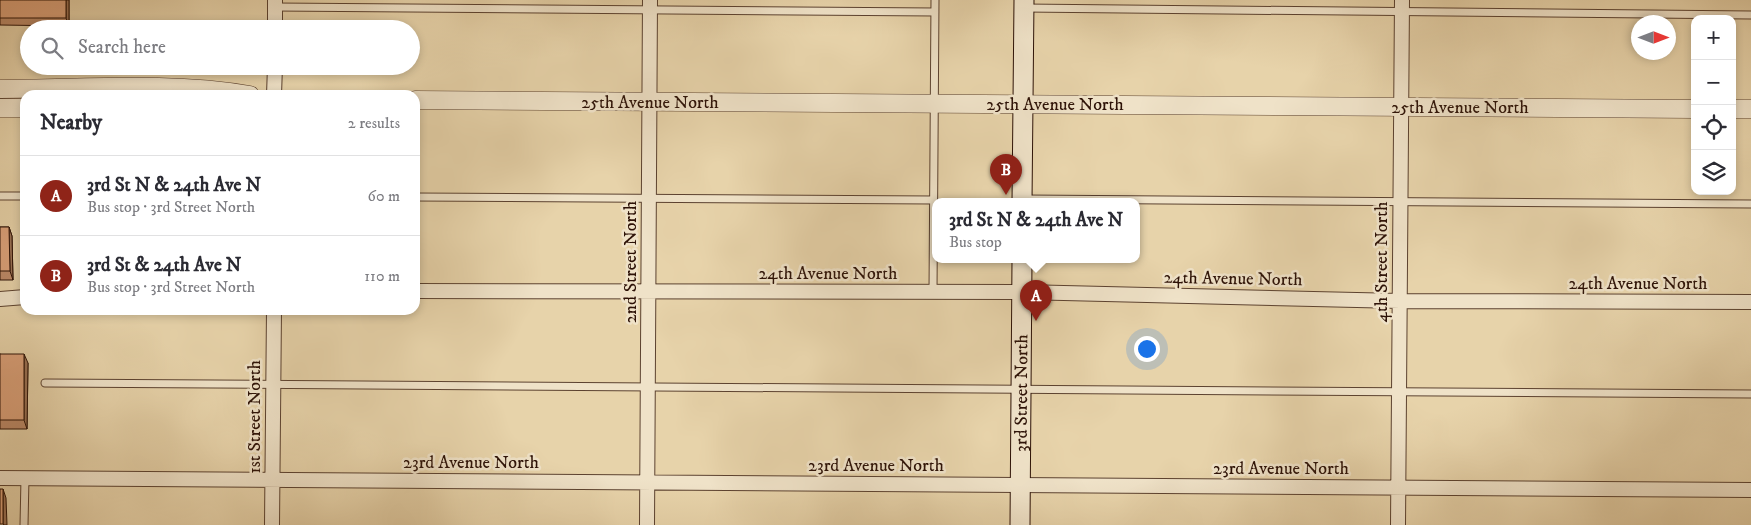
<!DOCTYPE html>
<html lang="en">
<head>
<meta charset="utf-8">
<style>
  body { margin:0; font-family:"IM FELL DW Pica",serif; background:#f2f2f3; color:#2b2b33 }
  .controls { position:absolute; right:15px; top:15px; display:grid; overflow:hidden; border-radius:10px; box-shadow:0 2px 8px #0003 }
  .controls button { width:45px; height:45px; display:grid; place-items:center; padding:0; border:0; border-bottom:1px solid #e1e1e2; background:#fff; color:#2b2b33; font:25px sans-serif }
  .compass { position:absolute; left:1631px; top:15px; width:45px; height:45px; border-radius:50%; background:#fff; box-shadow:0 2px 8px #0003; rotate:90deg }
  .you { position:absolute; left:1146px; top:348px; width:18px; height:18px; margin:-12px; border:4px solid #fff; border-radius:50%; background:#1a73e8; box-shadow:0 0 0 8px #1a73e833 }
  .badge { display:grid; place-items:center; width:32px; height:32px; border-radius:50%; background:#8f2418; color:#fff; font-size:16px; font-weight:700 }
  .pin { position:absolute; translate:-50% -41px; filter:drop-shadow(0 1px 2px #0008) }
  .pin::after { content:''; position:absolute; top:26px; width:18px; height:15px; background:inherit; clip-path:polygon(0 0,100% 0,50% 100%) }
  .popup { position:absolute; left:932px; top:198px; width:208px; height:65px; box-sizing:border-box; display:grid; place-content:center; border-radius:10px; background:#fff; filter:drop-shadow(0 1px 4px #0005); font-size:16px; white-space:nowrap; color:#7c7c81 }
  .popup b { font-size:19px; color:#2b2b33 }
  .popup::after { content:''; position:absolute; left:50%; top:100%; margin-left:-10px; border:10px solid transparent; border-top-color:#fff }
  .list { margin:0; padding:0; list-style:none }
  h2 { display:flex; justify-content:space-between; align-items:center; height:65px; margin:0; padding:0 20px; font-size:21px }
  h2 small { font-size:16px; font-weight:400; color:#7c7c81 }
  .list li { display:grid; grid-template-columns:32px 1fr auto; gap:15px; align-items:center; box-sizing:border-box; height:80px; padding:0 20px; border-top:1px solid #e1e1e2 }
  .list b { display:block; font-size:19px; white-space:nowrap }
  .list p { margin:0; font-size:16px; white-space:nowrap; color:#7c7c81 }
  .list em { font-size:16px; font-style:normal; color:#7c7c81 }
  .icon { flex:none; width:28px; height:28px; fill:none; stroke:currentColor; stroke-width:2; stroke-linecap:round; stroke-linejoin:round }
  .map { position:relative; flex:none; width:1751px; height:525px; overflow:hidden }
  .search { position:absolute; background:#fff; box-shadow:0 2px 8px #0003; left:20px; top:20px; width:400px; height:55px; display:flex; align-items:center; gap:12px; box-sizing:border-box; padding:0 18px; border-radius:28px; color:#7c7c81; font-size:19px }
  .panel { position:absolute; background:#fff; box-shadow:0 2px 8px #0003; left:20px; top:90px; width:400px; height:225px; border-radius:15px }
  .map>svg:first-child { display:block }
  .lines { fill:none; stroke-linecap:round; stroke-linejoin:round }
  .service-casing { stroke:#5c4230; stroke-width:9 }
  .minor-casing { stroke:#5c4230; stroke-width:16 }
  .tertiary-casing { stroke:#5c4230; stroke-width:19 }
  .secondary-casing { stroke:#2d1207; stroke-width:21 }
  .service { stroke:#efe2c8; stroke-width:7 }
  .minor { stroke:#efe2c8; stroke-width:14 }
  .tertiary { stroke:#efe2c8; stroke-width:18 }
  .secondary { stroke:#efe2c8; stroke-width:19 }
  .wall { fill:#bc8a69; stroke:#2d1207 }
  .shaded-wall { fill:#997155; stroke:#2d1207 }
  .building { fill:#dba17a; stroke:#2d1207 }
  .labels { text-anchor:middle; stroke-width:5; stroke-linejoin:round; paint-order:stroke }
  .street-label { font-size:18px; fill:#2d1207; stroke:#efe2c8 }
</style>
</head>
<body>
<div class="map">
<svg width="1751" height="525" viewBox="0 0 1751 525">
  <rect width="100%" height="100%" fill="#e7d3aa"/>
  <filter id="stains"><feTurbulence type="fractalNoise" baseFrequency=".004" numOctaves="4"/><feColorMatrix values="0 0 0 0 .2 0 0 0 0 .09 0 0 0 0 .02 0 0 0 .5 -.17"/></filter>
  <radialGradient id="worn" r=".72"><stop offset=".6" stop-color="#630" stop-opacity="0"/><stop offset="1" stop-color="#630" stop-opacity=".3"/></radialGradient>
  <g class="lines">
    <g class="service-casing">
      <path id="service" d="M275,7L935,12
        M1024,8L1751,15
        M0,196H25
        M415,197L933,200
        M1024,199L1751,204
        M933,292L935,0
        M45,383L1751,394
        M24,525L25,478"/>
    </g>
    <g class="minor-casing">
      <path id="minor" d="M275,29V0
        M274,95L275,66
        M415,291L1022,292L1400,301L1751,302
        M0,299L25,297
        M0,478L1751,490
        M272,525L274,310
        M647,525L650,0
        M1398,525L1402,0"/>
    </g>
    <g class="tertiary-casing">
      <path id="tertiary" d="M0,89C83,89 168,81 250,95
        M415,100L1695,109
        M0,108H25
        M1732,109H1751"/>
    </g>
    <g class="secondary-casing">
      <g id="secondary">
        <path d="M1022,202L1024,0"/>
        <path id="s1" d="M1020,525L1022,260"/>
      </g>
    </g>
    <use href="#service" class="service"/>
    <use href="#minor" class="minor"/>
    <use href="#tertiary" class="tertiary"/>
    <use href="#secondary" class="secondary"/>
  </g>
  <path class="wall" d="M0,0H69V26L0,25Z
    M0,227H9L12,236L13,280H0Z
    M0,354L28,363L27,429H0Z"/>
  <path class="shaded-wall" d="M66,0H69V26L66,18Z
    M9,227L12,236L13,280L10,271Z
    M24,354L28,363L27,429L24,420Z
    M3,489L6,498L7,525H4L3,524Z"/>
  <path class="building" d="M0,0H66V18H0Z
    M0,227H9L10,271H0Z
    M0,354H24V420H0Z
    M0,489H3V524H0Z"/>
  <g class="labels">
    <g class="street-label">
      <text x="650" y="108">25th Avenue North</text>
      <text x="1055" y="110">25th Avenue North</text>
      <text x="1460" y="113">25th Avenue North</text>
      <text transform="translate(630 262) rotate(-90)" y="6">2nd Street North</text>
      <text transform="translate(1381 262) rotate(-90)" y="6">4th Street North</text>
      <text x="828" y="279">24th Avenue North</text>
      <text transform="translate(1233 278) rotate(1)" y="6">24th Avenue North</text>
      <text x="1638" y="289">24th Avenue North</text>
      <text dy="6" stroke="none"><textPath href="#s1" startOffset="132">3rd Street North</textPath></text>
      <text transform="translate(254 417) rotate(-90)" y="6">1st Street North</text>
      <text x="471" y="468">23rd Avenue North</text>
      <text x="876" y="471">23rd Avenue North</text>
      <text x="1281" y="474">23rd Avenue North</text>
    </g>
  </g>
  <rect width="100%" height="100%" filter="url(#stains)"/>
  <rect width="100%" height="100%" fill="url(#worn)"/>
</svg>
<div class="controls">
<button>+</button>
<button>−</button>
<button><svg class="icon" aria-label="locate" viewBox="0 0 24 24"><circle cx="12" cy="12" r="6"/><path d="M12 2v4M12 18v4M2 12h4M18 12h4"/></svg></button>
<button><svg class="icon" aria-label="layers" viewBox="0 0 24 24"><path d="M12 4l9 5-9 5-9-5zM3 14l9 5 9-5"/></svg></button>
</div>
<svg class="compass" viewBox="-18 -18 36 36"><path d="M0-13l5 13h-10z" fill="#e53935"/><path d="M0 13l5-13h-10z" fill="#7c7c81"/></svg>
<div class="you"></div>
<div class="pin badge" style="left:1036px;top:321px">A</div>
<div class="popup"><b>3rd St N &amp; 24th Ave N</b>Bus stop</div>
<div class="pin badge" style="left:1006px;top:195px">B</div>
<div class="search"><svg class="icon" aria-label="search" viewBox="0 0 24 24"><circle cx="10" cy="10" r="6"/><path d="M15 15l6 6"/></svg>Search here</div>
<section class="panel">
<h2>Nearby<small>2 results</small></h2>
<ul class="list">
<li><span class="badge">A</span><div><b>3rd St N &amp; 24th Ave N</b><p>Bus stop · 3rd Street North</p></div><em>60 m</em></li>
<li><span class="badge">B</span><div><b>3rd St &amp; 24th Ave N</b><p>Bus stop · 3rd Street North</p></div><em>110 m</em></li>
</ul>
</section>
</div>
</body>
</html>
